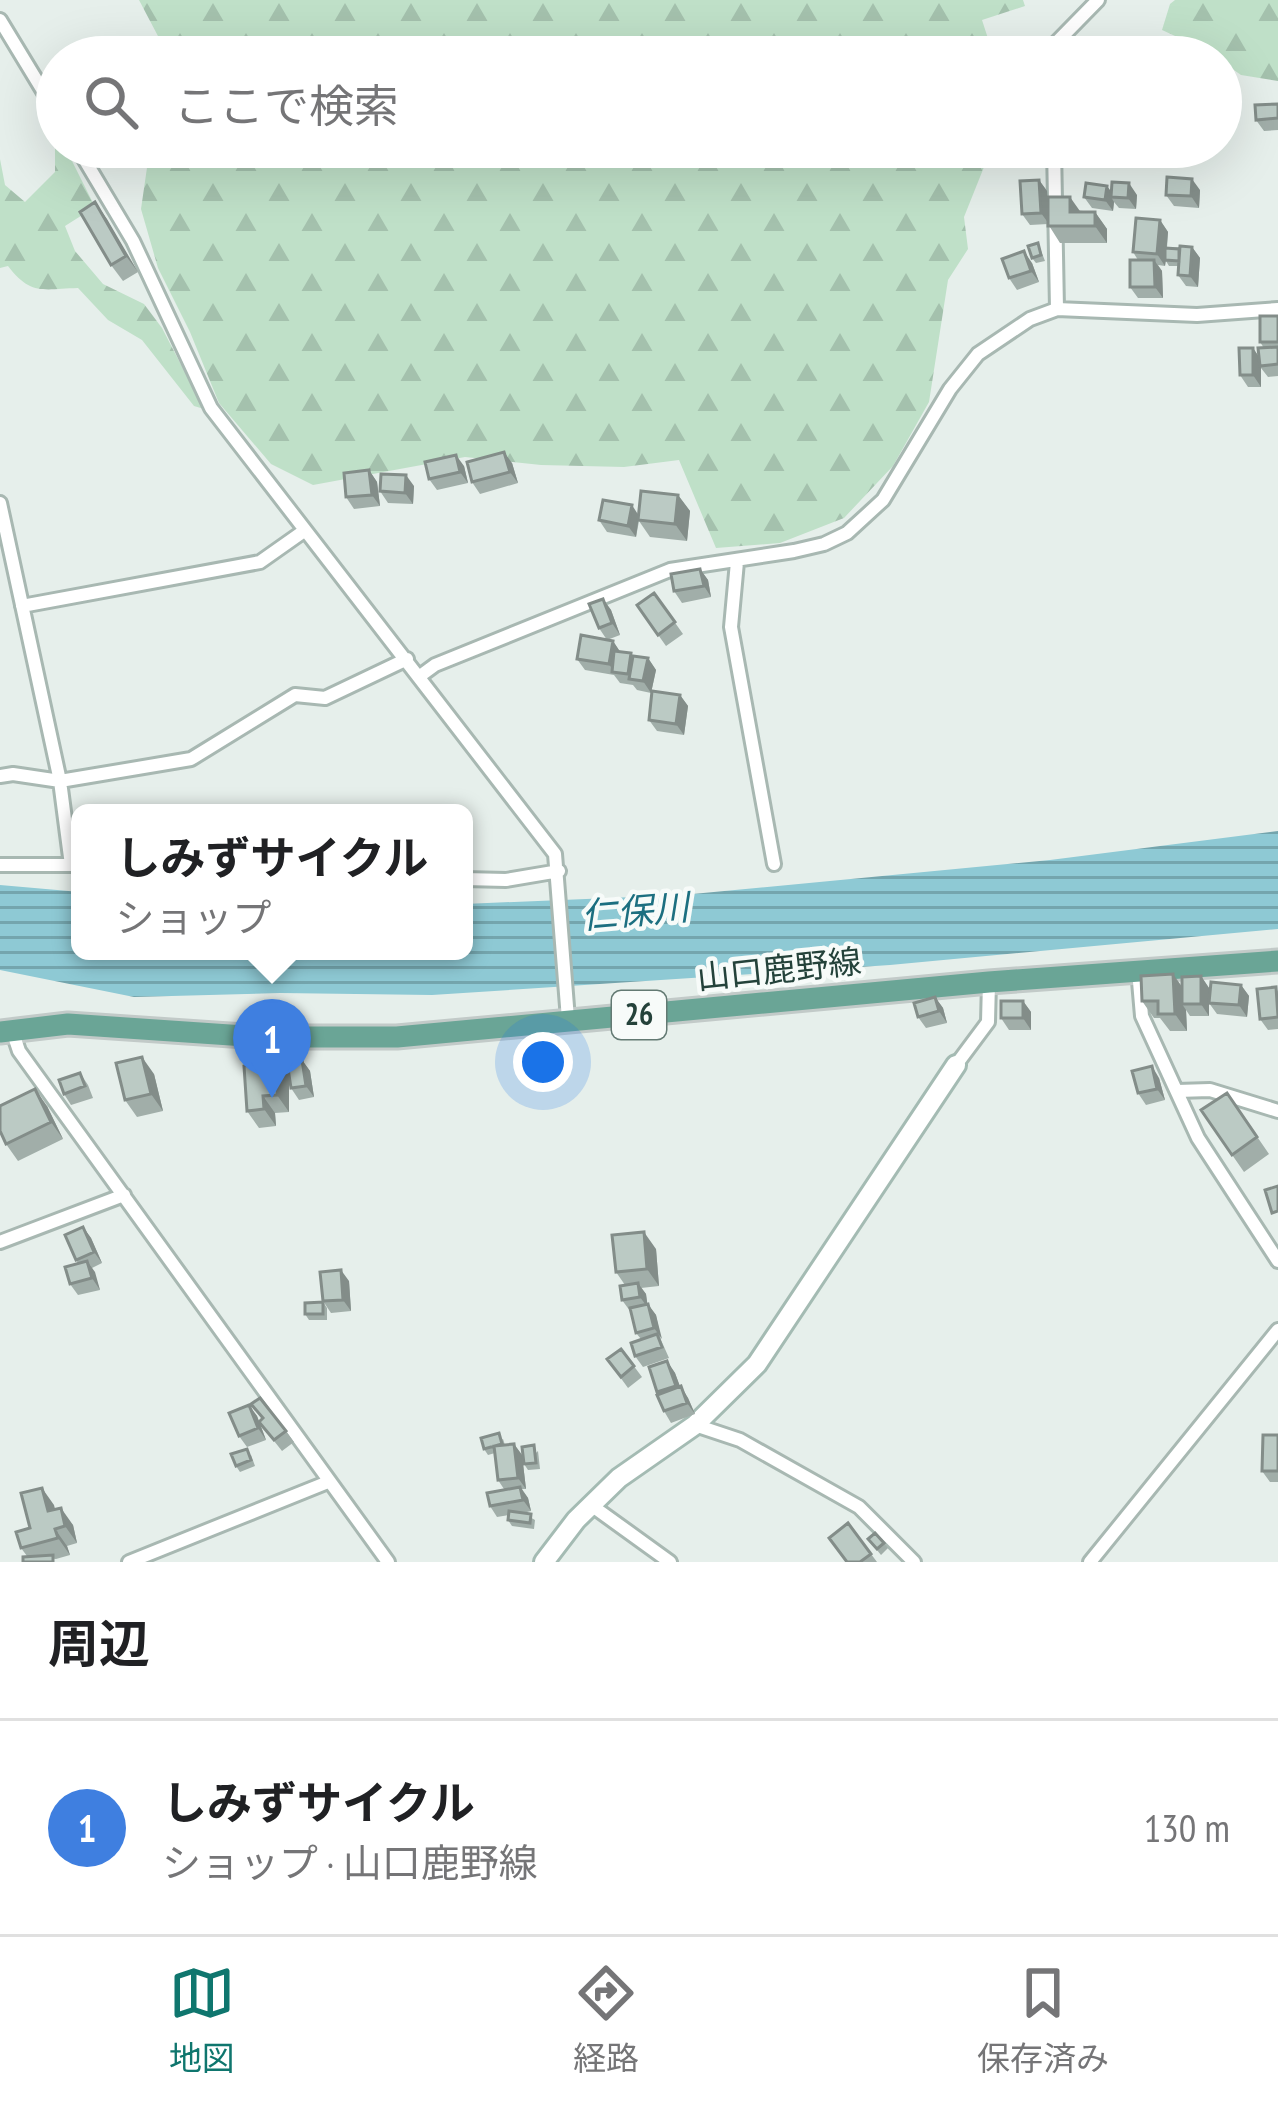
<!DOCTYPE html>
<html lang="ja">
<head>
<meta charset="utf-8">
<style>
  body { margin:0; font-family:"PT Sans Narrow","Noto Sans JP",sans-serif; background:#f6f6f6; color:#202124 }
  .you { position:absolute; left:543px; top:1062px; width:42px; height:42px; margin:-30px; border:9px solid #fff; border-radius:50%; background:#1a73e8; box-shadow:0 0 0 18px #1a73e833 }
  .badge { display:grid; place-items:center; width:78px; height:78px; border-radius:50%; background:#0f766e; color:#fff; font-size:39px; font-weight:700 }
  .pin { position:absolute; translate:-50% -99px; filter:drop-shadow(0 3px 6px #0008) }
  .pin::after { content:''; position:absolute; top:63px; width:42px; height:36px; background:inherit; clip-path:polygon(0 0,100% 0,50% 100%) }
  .popup { position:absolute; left:71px; top:804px; width:402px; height:156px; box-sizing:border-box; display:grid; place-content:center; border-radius:18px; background:#fff; filter:drop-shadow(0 3px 9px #0005); font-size:39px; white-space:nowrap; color:#757577 }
  .popup b { font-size:45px; color:#202124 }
  .popup::after { content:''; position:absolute; left:50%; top:100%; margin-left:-24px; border:24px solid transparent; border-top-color:#fff }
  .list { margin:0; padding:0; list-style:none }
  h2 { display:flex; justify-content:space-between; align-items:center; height:156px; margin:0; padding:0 48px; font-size:51px }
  h2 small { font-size:39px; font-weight:400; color:#757577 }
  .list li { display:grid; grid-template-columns:78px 1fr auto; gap:36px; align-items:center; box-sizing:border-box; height:216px; padding:0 48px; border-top:3px solid #e0e0e0 }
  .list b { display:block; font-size:45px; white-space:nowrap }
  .list p { margin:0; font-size:39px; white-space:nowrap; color:#757577 }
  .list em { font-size:39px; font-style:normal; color:#757577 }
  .icon { flex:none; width:66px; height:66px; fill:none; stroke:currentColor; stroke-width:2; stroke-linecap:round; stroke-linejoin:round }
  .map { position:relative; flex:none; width:1278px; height:1562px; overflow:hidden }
  .search { position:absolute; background:#fff; box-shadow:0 12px 48px #0002; left:36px; right:36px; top:36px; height:132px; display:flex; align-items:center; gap:30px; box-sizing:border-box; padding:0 42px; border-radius:66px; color:#757577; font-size:45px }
  .sheet { height:372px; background:#fff }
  nav { display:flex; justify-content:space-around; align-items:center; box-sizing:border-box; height:168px; border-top:3px solid #e0e0e0; background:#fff; font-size:33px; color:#757577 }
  nav a { display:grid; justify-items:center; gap:6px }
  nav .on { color:#0f766e }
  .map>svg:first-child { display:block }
  .forest { fill:url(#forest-firs) }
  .water { fill:url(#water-rules) }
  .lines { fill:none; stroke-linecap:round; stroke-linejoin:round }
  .street-casing { stroke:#a8b8b2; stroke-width:18 }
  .secondary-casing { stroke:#a4bbb3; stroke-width:24 }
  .primary-casing { stroke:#c2cac8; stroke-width:27 }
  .street { stroke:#fff; stroke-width:12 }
  .secondary { stroke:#fff; stroke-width:18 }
  .primary { stroke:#6aa596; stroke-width:21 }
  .wall { fill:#a1aea9 }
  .shaded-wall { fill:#838d89 }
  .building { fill:#bbcac4; stroke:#838d89; stroke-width:3 }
  .labels { text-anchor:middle; stroke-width:9; stroke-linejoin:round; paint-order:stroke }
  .shield { fill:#f7fbf9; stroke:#637a73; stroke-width:3 }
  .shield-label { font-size:30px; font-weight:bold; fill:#24423a }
  .street-label { font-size:33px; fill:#24423a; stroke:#f7fbf9 }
  .water-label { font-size:36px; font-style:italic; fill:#1c6f80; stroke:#f7fbf9 }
</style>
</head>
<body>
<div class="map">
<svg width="1278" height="1562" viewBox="0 0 1278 1562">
  <defs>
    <pattern id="forest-firs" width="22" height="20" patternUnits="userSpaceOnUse" patternTransform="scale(3)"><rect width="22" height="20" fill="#bfe0c8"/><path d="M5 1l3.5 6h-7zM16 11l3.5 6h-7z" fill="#a4c1ad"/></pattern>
    <pattern id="water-rules" width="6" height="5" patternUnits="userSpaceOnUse" patternTransform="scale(3)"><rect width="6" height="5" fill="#8ec9d4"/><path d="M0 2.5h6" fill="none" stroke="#74a5ad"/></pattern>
  </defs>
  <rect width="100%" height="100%" fill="#e6efeb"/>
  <path class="forest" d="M139,0H1023L1025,6L982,20L994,57H156L159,38Z
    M1175,0H1278V81L1241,75L1221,61V57L1162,30L1170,4Z
    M55,147L72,161L95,207L65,226L75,251L103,284L144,304L162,328L204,409L194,406L142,340L108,320L78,288C43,289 31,296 8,266L0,268V159L5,185L25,202L55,172Z
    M150,147H992L964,217L968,249L948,280L929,402L893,466L844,518L780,543L716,548L679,460L624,467L541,465L465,457L313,485L271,464L219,403L190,332L158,268L141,209Z"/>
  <path class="water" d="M1278,831V929L890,965L432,995L280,993L134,997L0,970V885L80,892V951H464V904L682,895L1050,860Z"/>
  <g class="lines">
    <g class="street-casing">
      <path id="street" d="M0,20L57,114
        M1053,57V46L1098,0
        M77,147L133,241L211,408L555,854L568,1019
        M1054,147L1057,309
        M0,503L60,781L71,865
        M737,562L731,627L774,864
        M22,606L260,562L304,531
        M420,676L435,665L670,570L794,551L824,544L847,533L883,500L950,389L978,354L1030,319L1057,309L1197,315L1278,309
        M0,776L13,774L60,781L191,759L295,695L325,698L407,659
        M0,865H80
        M464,879L506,880L559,871
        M1138,970L1142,1016L1198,1138L1278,1261
        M12,1030L19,1051L388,1562
        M956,1065L988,1022L989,982
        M1177,1091L1210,1090L1278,1111
        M0,1242L124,1195
        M695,1425L740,1440L859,1507L914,1562
        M591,1505L670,1562
        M129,1562L328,1482
        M1090,1562L1278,1330"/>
    </g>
    <g class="secondary-casing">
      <path id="secondary" d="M544,1562L576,1520L619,1478L695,1425L757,1364L956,1065"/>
    </g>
    <g class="primary-casing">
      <path id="primary" d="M0,1032L68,1024L260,1037H397L989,982L1278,961"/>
    </g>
    <use href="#street" class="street"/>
    <use href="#secondary" class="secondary"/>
    <use href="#primary" class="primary"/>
  </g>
  <path class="wall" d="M1278,104V130L1264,131L1256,120Z
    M1039,180L1047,191L1048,208L1095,212L1107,229V243H1060L1048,224L1030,225L1022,214Z
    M1107,186L1111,192L1137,195L1136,209L1119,208L1114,202L1113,211L1092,208L1084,197Z
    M1200,190L1199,208L1174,206L1166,195Z
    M95,202L138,272L123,281L111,265Z
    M1160,220L1168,232L1167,248L1192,247L1200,258L1198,287L1186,286L1178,275L1179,266H1169L1166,261L1165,266L1158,265L1162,271L1163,298H1138L1130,287L1138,260L1133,252Z
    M1038,243L1045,261L1036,263L1032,258Z
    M1032,263L1039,282L1017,290L1009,278Z
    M1278,316V376L1268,377L1261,368V387H1248L1240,375L1253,348L1259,357L1264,348L1260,342Z
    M512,463L518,483L480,494L472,482Z
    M464,466L468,483L437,490L429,479Z
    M369,470L377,482L380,506L354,509L346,497Z
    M414,486L413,504L388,503L380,491Z
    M678,495L690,511L687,541L650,537L639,521L636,537L607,532L599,520L638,515Z
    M700,569L708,580L711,597L682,603L674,591Z
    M654,593L683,634L666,646L637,605Z
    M603,599L611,610L620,635L607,640L599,628Z
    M613,641L620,652L631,653L633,656L648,658L656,670L651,693L637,690L633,685L620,683L614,675L585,670L577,659Z
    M680,695L688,706L684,735L657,731L649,720Z
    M1201,976L1209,988V1003L1241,985L1249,996L1247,1017L1217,1014L1209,1003V1016H1190L1186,1010L1187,1031H1170L1160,1018H1154L1142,1001L1182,987Z
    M1278,990V1029L1268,1030L1260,1019Z
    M935,997L943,1008L947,1023L926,1028L918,1017Z
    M1023,1001L1031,1012V1030H1009L1001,1018Z
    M278,1054L288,1068L302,1060L310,1071L314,1097L299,1100L291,1088L289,1079V1112L275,1113L276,1126L259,1128L247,1111L258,1064Z
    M80,1073L88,1085L93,1098L71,1105L64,1094Z
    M154,1074L163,1111L137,1117L125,1100Z
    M1159,1078L1165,1100L1146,1105L1138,1093Z
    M1227,1093L1269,1154L1244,1172L1201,1110Z
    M47,1106L63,1139L18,1161L6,1144Z
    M83,1227L91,1238L102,1263L92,1268L100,1290L78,1295L70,1284L78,1263L76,1260Z
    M656,1249L659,1286L641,1288L646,1294L647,1304L656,1315L661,1340L669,1358L643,1367L635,1356L641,1339L636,1333L630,1311L622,1300L625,1285L616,1272Z
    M349,1281L351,1311L331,1313L323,1301Z
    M323,1302L327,1308V1320H309L305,1314Z
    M621,1349L642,1377L628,1388L607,1359Z
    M667,1361L675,1373L680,1387L688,1398L695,1414L671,1423L664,1411L657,1392Z
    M251,1404L286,1431L294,1442L282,1451L259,1422L262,1419Z
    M249,1405L257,1416L266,1440L247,1447L239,1436Z
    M1278,1435V1482H1270L1262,1471Z
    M503,1439L505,1445L514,1444L522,1455L526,1489H522L528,1498L531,1511L523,1513L535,1520L534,1529L512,1526L508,1520L509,1515L497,1517L490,1506L504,1489L498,1480L495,1453L488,1455L484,1449Z
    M538,1451L540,1469L528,1470L524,1464Z
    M251,1455L255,1466L240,1472L236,1466Z
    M42,1488L55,1510L73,1525L77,1543L67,1546L70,1555L56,1559L27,1556L21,1548L30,1528Z
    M848,1523L877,1562H846L829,1538Z
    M875,1533L888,1548L881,1555L868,1539Z"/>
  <path class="shaded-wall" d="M1192,179L1200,190L1199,208L1191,196Z
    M1039,180L1047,191L1049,224L1041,213Z
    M1129,183L1137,195L1136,209L1128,198Z
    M1107,186L1115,197H1111L1114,202L1113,211L1105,200Z
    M1070,197L1082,214L1070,212Z
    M95,202L107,219L138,272L126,256Z
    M1095,212L1107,229V243L1095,226Z
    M1160,220L1168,232L1165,266L1157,254Z
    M1192,247L1200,258L1198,287L1190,276Z
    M1024,251L1032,263L1039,282L1031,271Z
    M1154,260L1162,271L1163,298L1155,287Z
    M1253,348L1261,360V387L1253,375Z
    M504,452L512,463L518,483L510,472Z
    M456,455L464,466L468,483L460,472Z
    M369,470L377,482L380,506L372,495Z
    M406,475L414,486L413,504L405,493Z
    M678,495L690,511L687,541L675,524Z
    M632,505L639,516L636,537L628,526Z
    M700,569L708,580L711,597L704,586Z
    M603,599L611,610L620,635L612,623Z
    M613,641L621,653L614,672L609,664Z
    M648,658L656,670L651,693L643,681Z
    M680,695L688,706L684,735L676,724Z
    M1173,974L1185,991L1182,1004L1186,1010L1187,1031L1175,1014Z
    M1201,976L1209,988V1016L1201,1004Z
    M1241,985L1249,996L1247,1017L1239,1005Z
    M935,997L943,1008L947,1023L939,1011Z
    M1023,1001L1031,1012V1030L1023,1018Z
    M278,1054L289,1071V1112L277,1095Z
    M142,1057L154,1074L163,1111L151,1094Z
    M302,1060L310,1071L314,1097L306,1086Z
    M1152,1066L1159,1078L1165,1100L1157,1089Z
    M35,1089L47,1106L63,1139L51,1122Z
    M263,1096L275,1113L276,1126L264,1109Z
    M83,1227L91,1238L102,1263L94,1252Z
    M644,1232L656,1249L659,1286L647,1269Z
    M87,1261L95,1272L100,1290L92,1278Z
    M341,1270L349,1281L351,1311L343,1300Z
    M638,1283L646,1294L648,1308L640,1297Z
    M648,1304L656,1315L662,1339L654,1328Z
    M667,1361L675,1373L684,1397L676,1386Z
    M681,1386L688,1398L695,1414L687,1403Z
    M249,1405L257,1416L266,1440L258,1428Z
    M514,1444L522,1455L526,1489L518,1478Z
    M520,1487L528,1498L531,1511L523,1500Z
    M42,1488L54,1505L60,1528L48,1511Z
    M61,1508L73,1525L77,1543L65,1526Z
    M55,1529L67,1546L70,1555L58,1538Z"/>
  <path class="building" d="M1278,104V118L1256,120L1255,105Z
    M1167,177L1192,179L1191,196L1166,195Z
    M1039,180L1041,213L1022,214L1020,181Z
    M1112,182L1129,183L1128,198L1111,197Z
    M1086,183L1107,186L1105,200L1084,197Z
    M1048,197H1070V212H1095V226H1048Z
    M95,202L126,256L111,265L80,212Z
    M1136,218L1160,220L1157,254L1133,252Z
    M1038,243L1041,255L1032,258L1028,246Z
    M1180,246L1192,247L1190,276L1178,275Z
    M1165,248L1179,249V261L1165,260Z
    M1024,251L1031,271L1009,278L1002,259Z
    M1130,260H1154L1155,287H1130Z
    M1260,316H1278V342H1260Z
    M1278,347V364L1260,366L1258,348Z
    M1239,348H1253V375H1240Z
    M504,452L510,472L472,482L467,462Z
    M456,455L460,472L429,479L425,462Z
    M369,470L372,495L346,497L344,473Z
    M381,474L406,475L405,493L380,491Z
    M641,491L678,495L675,524L638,520Z
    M603,500L632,505L628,526L599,520Z
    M700,569L704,586L674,591L671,574Z
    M654,593L675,622L658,635L637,605Z
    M603,599L612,623L599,628L589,604Z
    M581,635L613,641L609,664L577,659Z
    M614,651L631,653L628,674L612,672Z
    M633,656L648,658L643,681L629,679Z
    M652,691L680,695L676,724L649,720Z
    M1173,974L1175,1014H1158V1001H1142L1141,976Z
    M1201,976V1004H1182V977Z
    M1211,982L1241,985L1239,1005L1209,1003Z
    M1276,987L1278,1017L1260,1019L1257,989Z
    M935,997L939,1011L918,1017L914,1003Z
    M1001,1001H1023V1018H1001Z
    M278,1054L277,1095L263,1096L264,1109L247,1111L244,1066L258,1064L257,1055Z
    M142,1057L151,1094L125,1100L116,1063Z
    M302,1060L306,1086L291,1088L287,1062Z
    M1152,1066L1157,1089L1138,1093L1132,1071Z
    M80,1073L85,1086L64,1094L59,1080Z
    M35,1089L51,1122L6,1144L0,1131V1106Z
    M1227,1093L1257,1137L1232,1155L1201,1110Z
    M1278,1186V1211L1272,1213L1265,1190Z
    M83,1227L94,1252L76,1260L65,1235Z
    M644,1232L647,1269L616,1272L612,1235Z
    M87,1261L92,1278L70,1284L65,1267Z
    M341,1270L343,1300L323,1301L320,1272Z
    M638,1283L640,1297L622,1300L620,1286Z
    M323,1302V1314H305V1303Z
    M648,1304L654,1328L636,1333L630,1308Z
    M657,1334L662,1347L635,1356L631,1343Z
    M621,1349L634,1366L621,1377L607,1359Z
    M667,1361L676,1386L657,1392L649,1367Z
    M681,1386L687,1403L664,1411L657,1395Z
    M260,1398L286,1431L274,1440L259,1422L263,1418L251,1404Z
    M249,1405L258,1428L239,1436L229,1413Z
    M499,1433L502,1444L484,1449L481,1438Z
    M1263,1435H1278V1471H1262Z
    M514,1444L518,1478L498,1480L494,1446Z
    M534,1445L536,1463L524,1464L522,1447Z
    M247,1449L251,1460L236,1466L231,1454Z
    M520,1487L523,1500L490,1506L487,1493Z
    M42,1488L48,1511L61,1508L65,1526L55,1529L58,1538L21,1548L16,1532L30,1528L21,1493Z
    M509,1511L531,1514L530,1523L508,1520Z
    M848,1523L871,1554L860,1562H847L829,1538Z
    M875,1533L884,1543L877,1549L868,1539Z
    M53,1555V1562H23V1557Z"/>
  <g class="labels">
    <rect class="shield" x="612" y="991" width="54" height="48" rx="9"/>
    <g class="shield-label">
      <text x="639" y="1025">26</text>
    </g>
    <g class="street-label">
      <text transform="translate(779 969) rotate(-6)" y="12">山口鹿野線</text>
    </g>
    <g class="water-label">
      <text transform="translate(635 911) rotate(-5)" y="13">仁保川</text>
    </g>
  </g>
</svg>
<div class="you"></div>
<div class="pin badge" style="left:272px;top:1098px;background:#3f7fe0">1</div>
<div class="popup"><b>しみずサイクル</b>ショップ</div>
<div class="search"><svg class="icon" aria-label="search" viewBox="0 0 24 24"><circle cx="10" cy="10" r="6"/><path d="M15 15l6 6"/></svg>ここで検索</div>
</div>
<section class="sheet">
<h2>周辺<small></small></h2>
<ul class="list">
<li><span class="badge" style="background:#3f7fe0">1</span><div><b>しみずサイクル</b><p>ショップ · 山口鹿野線</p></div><em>130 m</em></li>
</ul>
</section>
<nav>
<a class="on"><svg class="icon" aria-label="map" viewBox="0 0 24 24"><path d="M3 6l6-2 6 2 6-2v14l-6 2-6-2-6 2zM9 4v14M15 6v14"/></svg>地図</a>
<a><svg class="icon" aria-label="directions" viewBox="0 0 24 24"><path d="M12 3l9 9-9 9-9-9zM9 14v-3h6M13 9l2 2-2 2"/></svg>経路</a>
<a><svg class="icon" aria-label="saved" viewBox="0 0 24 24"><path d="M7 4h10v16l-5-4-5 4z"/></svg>保存済み</a>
</nav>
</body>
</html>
